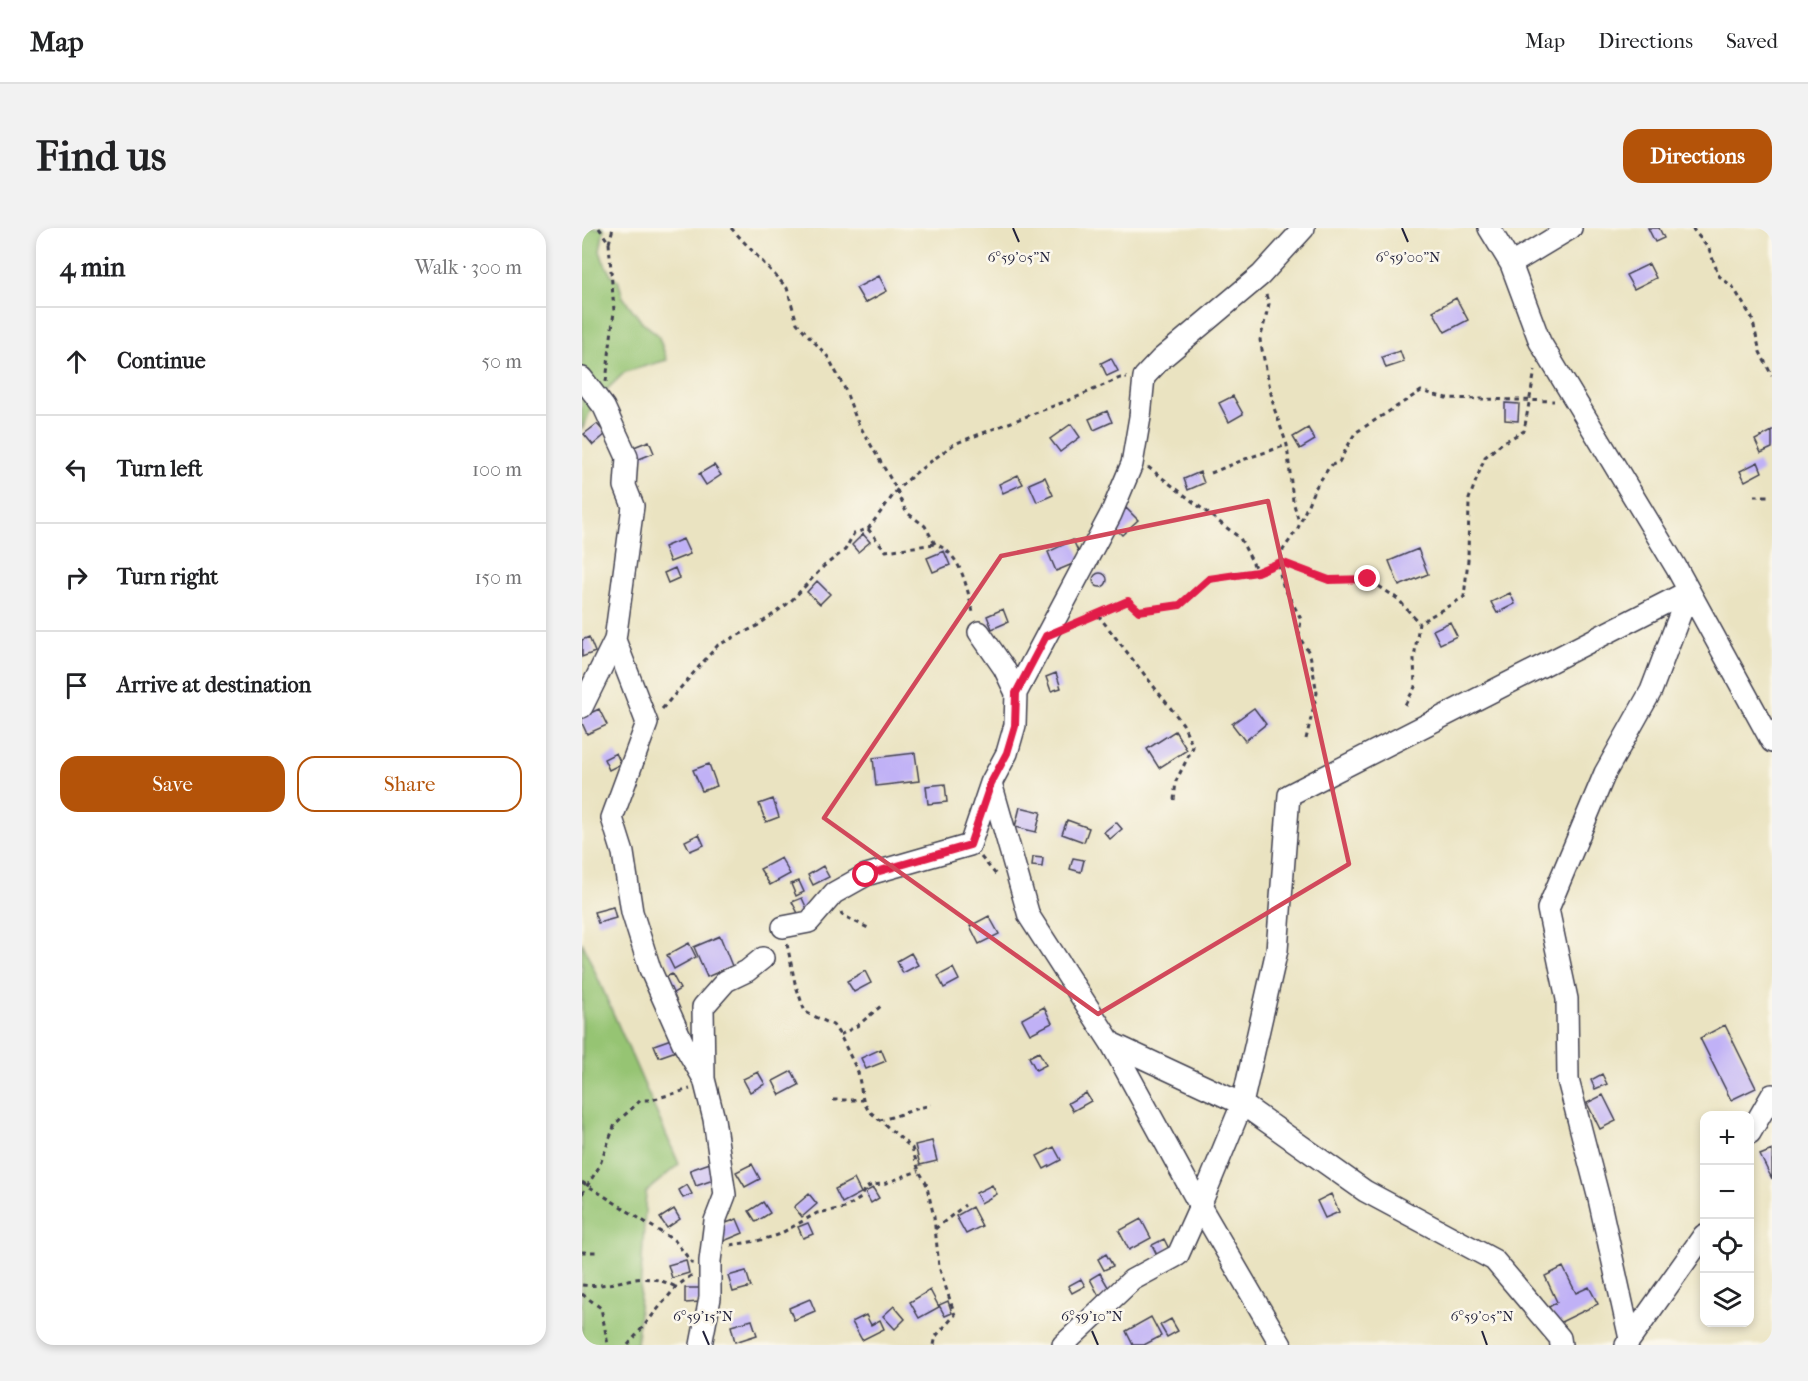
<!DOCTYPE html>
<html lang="en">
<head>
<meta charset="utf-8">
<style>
  body { margin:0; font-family:"IM FELL French Canon",serif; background:#f2f2f2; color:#202124 }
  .controls { position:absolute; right:18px; bottom:18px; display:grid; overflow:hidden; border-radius:12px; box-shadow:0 3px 9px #0003 }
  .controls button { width:54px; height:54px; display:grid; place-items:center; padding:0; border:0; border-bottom:2px solid #e0e0e0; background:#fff; color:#202124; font:30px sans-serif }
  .stop { position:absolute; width:18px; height:18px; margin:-14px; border:4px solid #e11d48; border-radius:50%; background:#fff }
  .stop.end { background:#e11d48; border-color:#fff; box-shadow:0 2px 6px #0008 }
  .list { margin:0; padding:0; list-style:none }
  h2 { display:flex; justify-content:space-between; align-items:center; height:78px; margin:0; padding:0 24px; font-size:26px }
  h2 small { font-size:20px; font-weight:400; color:#757577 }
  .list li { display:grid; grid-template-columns:39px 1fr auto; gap:18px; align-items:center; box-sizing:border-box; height:108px; padding:0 24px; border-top:2px solid #e0e0e0 }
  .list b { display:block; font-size:22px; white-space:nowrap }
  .list em { font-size:20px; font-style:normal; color:#757577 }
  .actions { display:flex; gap:12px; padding:18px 24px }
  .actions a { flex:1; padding:14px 0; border:2px solid #b45309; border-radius:18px; text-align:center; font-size:21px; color:#b45309 }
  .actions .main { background:#b45309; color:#fff }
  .icon { flex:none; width:33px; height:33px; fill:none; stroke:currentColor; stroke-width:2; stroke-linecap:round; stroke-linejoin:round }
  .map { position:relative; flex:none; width:1190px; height:1117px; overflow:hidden; border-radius:18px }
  header { display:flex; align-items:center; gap:36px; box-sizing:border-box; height:84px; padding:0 30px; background:#fff; border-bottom:2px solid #e0e0e0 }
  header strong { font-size:28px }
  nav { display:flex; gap:33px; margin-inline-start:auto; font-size:21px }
  .intro { display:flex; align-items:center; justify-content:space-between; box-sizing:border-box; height:144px; padding:0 36px }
  h1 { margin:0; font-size:42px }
  .button { padding:15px 27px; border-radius:18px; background:#b45309; color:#fff; font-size:21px; font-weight:700 }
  main { display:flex; gap:36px; padding:0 36px }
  aside { flex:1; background:#fff; border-radius:18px; box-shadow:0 3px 9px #0003 }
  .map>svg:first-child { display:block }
  .green { fill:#96c473; stroke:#5c7357; stroke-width:1.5 }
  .building { fill:#c0b1f6 }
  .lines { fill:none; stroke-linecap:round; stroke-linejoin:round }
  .minor-casing { stroke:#403f4f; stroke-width:24 }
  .path { stroke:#403f4f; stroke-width:3; stroke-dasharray:4.5 4.5; stroke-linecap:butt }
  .minor { stroke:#fff; stroke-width:21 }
  .route { stroke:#e11d48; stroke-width:8 }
  .marked { fill:none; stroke:#d1495b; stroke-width:4.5; stroke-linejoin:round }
  .ticks { fill:none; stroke:#22223b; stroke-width:2 }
  .ticks-label { font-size:15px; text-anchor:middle; fill:#22223b; stroke:#fbf7ec; stroke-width:5; stroke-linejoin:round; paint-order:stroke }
</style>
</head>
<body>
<header>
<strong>Map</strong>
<nav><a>Map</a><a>Directions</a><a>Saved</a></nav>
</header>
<div class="intro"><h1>Find us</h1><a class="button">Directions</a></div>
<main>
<aside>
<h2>4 min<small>Walk · 300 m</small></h2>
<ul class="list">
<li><svg class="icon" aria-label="ahead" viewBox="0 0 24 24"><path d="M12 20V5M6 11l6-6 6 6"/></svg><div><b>Continue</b></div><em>50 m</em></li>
<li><svg class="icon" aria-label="left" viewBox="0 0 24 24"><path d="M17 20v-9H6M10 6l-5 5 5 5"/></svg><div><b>Turn left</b></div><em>100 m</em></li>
<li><svg class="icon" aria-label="right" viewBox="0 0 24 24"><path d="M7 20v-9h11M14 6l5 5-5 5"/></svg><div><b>Turn right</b></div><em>150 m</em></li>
<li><svg class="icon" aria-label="arrive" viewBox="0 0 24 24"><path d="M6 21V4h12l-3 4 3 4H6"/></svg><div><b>Arrive at destination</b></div></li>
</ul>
<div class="actions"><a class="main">Save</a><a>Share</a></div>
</aside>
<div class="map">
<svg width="1190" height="1117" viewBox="0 0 1190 1117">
  <rect width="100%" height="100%" fill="#fbf7ec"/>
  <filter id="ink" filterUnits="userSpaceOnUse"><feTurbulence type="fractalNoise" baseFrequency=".0167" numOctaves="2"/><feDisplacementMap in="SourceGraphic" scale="12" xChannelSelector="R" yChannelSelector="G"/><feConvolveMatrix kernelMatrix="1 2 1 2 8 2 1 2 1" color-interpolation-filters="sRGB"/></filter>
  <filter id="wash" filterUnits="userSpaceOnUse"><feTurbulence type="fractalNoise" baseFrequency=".008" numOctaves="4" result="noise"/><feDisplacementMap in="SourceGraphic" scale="24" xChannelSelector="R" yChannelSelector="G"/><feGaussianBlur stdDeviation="1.35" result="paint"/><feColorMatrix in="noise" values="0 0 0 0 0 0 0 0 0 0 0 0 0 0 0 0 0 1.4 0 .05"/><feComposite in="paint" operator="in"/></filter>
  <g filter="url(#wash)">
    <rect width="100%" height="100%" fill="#eae3c1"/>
    <path class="green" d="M0,0H22L18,23L21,32L29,47L36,52L41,69L59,93L76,107L85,132L43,144L12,174L0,202Z
      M0,714L97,936L64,964L55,1117H0Z"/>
    <g id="blocks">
      <path class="building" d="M1066,0H1077L1082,10L1073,14Z
        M1067,36L1074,50L1052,61L1044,47Z
        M297,48L305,63L283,75L274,60Z
        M874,70L886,92L863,104L851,83Z
        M818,123L822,134L804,140L800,129Z
        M529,130L536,143L525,148L519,135Z
        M651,168L661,186L647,194L637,175Z
        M923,175L937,176L936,193L923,192Z
        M525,183L530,194L512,202L507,191Z
        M15,196L24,206L11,217L2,206Z
        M489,196L498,209L478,224L468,211Z
        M726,200L733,212L718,221L711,209Z
        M1190,203V220L1179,225L1173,212Z
        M67,213L72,225L57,231L52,219Z
        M1176,234L1180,244L1163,253L1158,243Z
        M132,237L139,247L124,257L117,246Z
        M618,244L622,255L606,262L602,251Z
        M436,247L441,256L421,265L417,256Z
        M463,249L471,267L455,274L447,256Z
        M544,280L556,292L540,307L528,295Z
        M281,306L288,314L276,324L270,317Z
        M101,311L108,326L88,334L82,319Z
        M491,312L500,332L474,343L466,324Z
        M836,321L846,346L817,358L807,333Z
        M362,323L368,337L351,344L345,330Z
        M93,340L97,350L86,355L82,345Z
        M511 352a7 7 0 1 1 14 0a7 7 0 1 1-14 0Z
        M235,353L248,366L238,376L225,364Z
        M928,365L933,376L915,385L909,374Z
        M421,381L426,394L410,401L405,388Z
        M868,394L875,408L858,416L851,402Z
        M7,409L13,424L0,429V412Z
        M474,445L479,460L469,463L464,449Z
        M672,480L684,496L663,513L650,496Z
        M17,481L25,497L5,506L0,495V489Z
        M593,503L605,522L577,540L565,521Z
        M34,525L39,536L27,542L22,531Z
        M333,525L337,553L294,558L291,530Z
        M127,536L135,558L120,563L111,542Z
        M363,556L365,574L346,576L344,558Z
        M191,571L197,589L184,594L177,576Z
        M438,579L459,584L454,604L433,599Z
        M485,592L507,600L502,614L480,606Z
        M534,594L540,601L528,611L522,604Z
        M117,606L122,617L108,623L103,613Z
        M451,629L461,630L460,639L450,638Z
        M199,630L208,646L188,657L178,641Z
        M491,630L502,632L499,644L488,641Z
        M241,638L247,649L231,657L226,647Z
        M217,653L222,664L214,668L209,656Z
        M220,670L226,683L217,687L210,674Z
        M31,679L34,690L16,695L12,684Z
        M407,688L417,706L397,716L388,698Z
        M138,708L150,738L125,749L112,719Z
        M107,715L114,729L92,741L85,727Z
        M329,725L336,737L321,745L315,733Z
        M371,740L377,752L362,760L356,748Z
        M283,743L289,755L272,764L265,753Z
        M90,746L98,761L88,767L79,751Z
        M462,779L470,795L448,806L440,791Z
        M1143,797L1174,860L1149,872L1118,810Z
        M89,811L94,823L77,829L72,817Z
        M299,821L304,833L284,841L279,830Z
        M457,824L464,837L454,842L447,829Z
        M210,843L217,857L198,867L191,853Z
        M176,844L183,856L168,864L161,851Z
        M1020,846L1025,856L1013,861L1009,852Z
        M504,865L509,873L491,883L486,875Z
        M1021,867L1034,893L1018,901L1005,875Z
        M350,913L355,933L338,937L333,917Z
        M472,919L479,932L462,941L455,928Z
        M1190,922V951L1178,927Z
        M128,935L134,951L114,958L108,942Z
        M170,936L178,951L163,959L154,944Z
        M272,951L279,965L260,975L253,961Z
        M105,957L110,966L101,970L97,962Z
        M410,957L415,966L399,975L394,965Z
        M291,960L297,970L289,975L283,964Z
        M227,966L235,976L220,989L212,979Z
        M749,966L757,984L743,990L735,973Z
        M181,974L188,985L174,994L167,983Z
        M390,979L400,998L384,1006L374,988Z
        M92,981L98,991L85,1000L78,990Z
        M155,991L161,1005L142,1013L136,998Z
        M559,991L569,1010L547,1022L537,1003Z
        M226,995L231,1006L221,1010L216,999Z
        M582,1011L587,1021L575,1027L570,1017Z
        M524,1026L531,1038L522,1042L516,1031Z
        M104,1032L107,1045L90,1050L86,1037Z
        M981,1039L994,1065L1007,1059L1016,1076L975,1096L967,1079L975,1074L963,1048Z
        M164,1043L169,1059L151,1064L146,1048Z
        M518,1045L529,1064L518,1070L508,1051Z
        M499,1051L503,1058L490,1065L486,1058Z
        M103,1060H117L118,1074L103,1075Z
        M348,1062L357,1079L337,1090L328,1074Z
        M228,1071L233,1083L212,1092L207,1080Z
        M366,1073L370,1085L363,1088L357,1077Z
        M312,1078L323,1091L313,1101L301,1088Z
        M284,1087L289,1097L298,1092L302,1101L280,1112L270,1094Z
        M569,1089L579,1108L562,1117H551L544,1103Z
        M589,1091L596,1103L585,1109L578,1097Z
        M170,1092L175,1107L153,1114L149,1098Z"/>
    </g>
  </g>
  <g filter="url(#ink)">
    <use href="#blocks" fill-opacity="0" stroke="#403f4f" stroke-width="1.5"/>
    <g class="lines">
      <g class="minor-casing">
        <path id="minor" d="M907,0L929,36L958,114L1094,339L1190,514
          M929,36L989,0
          M0,150L22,179L45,229L43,258L51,278L33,412L65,495L30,590L41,625L50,684L68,741L101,815L122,851L132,891L143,967L133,993L128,1033V1070L119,1117
          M397,404L422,440L434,465L433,497L425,525L409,555L447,688L529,815L660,876L783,963L912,1032L978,1110L979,1117
          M434,465L529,286L550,236L558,189L562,149L579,131L679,47L722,0
          M0,479L33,412
          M201,699L227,694L252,665L284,647L388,617L409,555
          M122,851L121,779L144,753L165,743L181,730
          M1168,905L1190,867
          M481,1117L550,1052L596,1027L618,978L529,815
          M699,1117L618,978L660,876L695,722L707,567L1107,363L1069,463L1023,545L966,681L985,771L986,852L1017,971L1048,1111
          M1044,1117L1122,1007"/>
      </g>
      <path class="path" d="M17,0L27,15L32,83L24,154
        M149,0L205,60L215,95L246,129L262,159L275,193L315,262L324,284L343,298L353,316C381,326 385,363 392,388
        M1110,0L1127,21L1137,48L1151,59L1170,90L1178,124L1190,148
        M27,15L31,0
        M684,67L687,76L678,112L692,180L705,217L711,273L717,294
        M566,239L658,310L675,343
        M629,245L666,230L705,217
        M1172,268H1190
        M286,301L304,323L353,316
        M516,387L601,496L611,519L594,553L592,572
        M491,397L546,373L557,383L599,377L628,351L675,343L699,334L747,352L786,351L816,371L837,395
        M823,477L833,459L832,431L837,395L882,369L886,332L887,271L903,229L920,215L942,203L953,142
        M80,481L136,417L175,398L208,374L242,338L263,322L272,305L286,301L315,262L331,247L372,216L495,169L538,150H545
        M724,511L735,465L728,426L717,409L719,391L701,357L697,342L701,322L716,300L732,262L748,238L757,234L773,205L839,163L864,170L972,173
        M399,629L416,649
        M259,684L260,687L286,700
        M205,716L213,755L223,784L251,797L258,807L276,844L281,872L286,882L330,920L337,943L344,955L352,989L357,1039L373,1087L354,1108L352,1117
        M258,807L275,798L299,778
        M251,872H281
        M297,892C314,889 331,881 349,877
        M0,954L93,1013L111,1036
        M0,966L17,939L33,896L59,872H69L108,861
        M353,1001L383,977
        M149,1017L175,1013L196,1007L235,985L263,980L279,970L282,961C294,954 298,958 307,954C318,950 326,946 337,943
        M0,1024H14
        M0,1057C37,1061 56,1039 94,1059
        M0,1066L19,1080L26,1117
        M46,1117L94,1059L111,1046"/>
      <use href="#minor" class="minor"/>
    </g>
  </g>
  <g class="lines" filter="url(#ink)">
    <path class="route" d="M284,647L388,617L409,555L425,525L433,498L434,465L464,408L546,373L557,383L598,377L627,351L675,344L699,334L747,352L786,351"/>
  </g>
  <path class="marked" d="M686,273L767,636L516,786L242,590L419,328Z"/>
  <path class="ticks" d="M431,0L437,14M820,0L826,14M121,1103L127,1117M510,1103L516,1117M900,1103L905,1117"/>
  <g class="ticks-label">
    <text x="437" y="34">6°59'05"N</text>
    <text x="826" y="34">6°59'00"N</text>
    <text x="121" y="1093">6°59'15"N</text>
    <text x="510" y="1093">6°59'10"N</text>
    <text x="900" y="1093">6°59'05"N</text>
  </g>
</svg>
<div class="controls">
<button>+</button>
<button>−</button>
<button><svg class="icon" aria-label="locate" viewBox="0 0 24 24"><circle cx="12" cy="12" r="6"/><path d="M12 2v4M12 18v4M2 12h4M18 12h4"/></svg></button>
<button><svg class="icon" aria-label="layers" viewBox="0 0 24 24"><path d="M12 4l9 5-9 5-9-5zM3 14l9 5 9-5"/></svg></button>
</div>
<div class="stop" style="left:284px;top:647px"></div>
<div class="stop end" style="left:786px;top:351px"></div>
</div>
</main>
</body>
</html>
